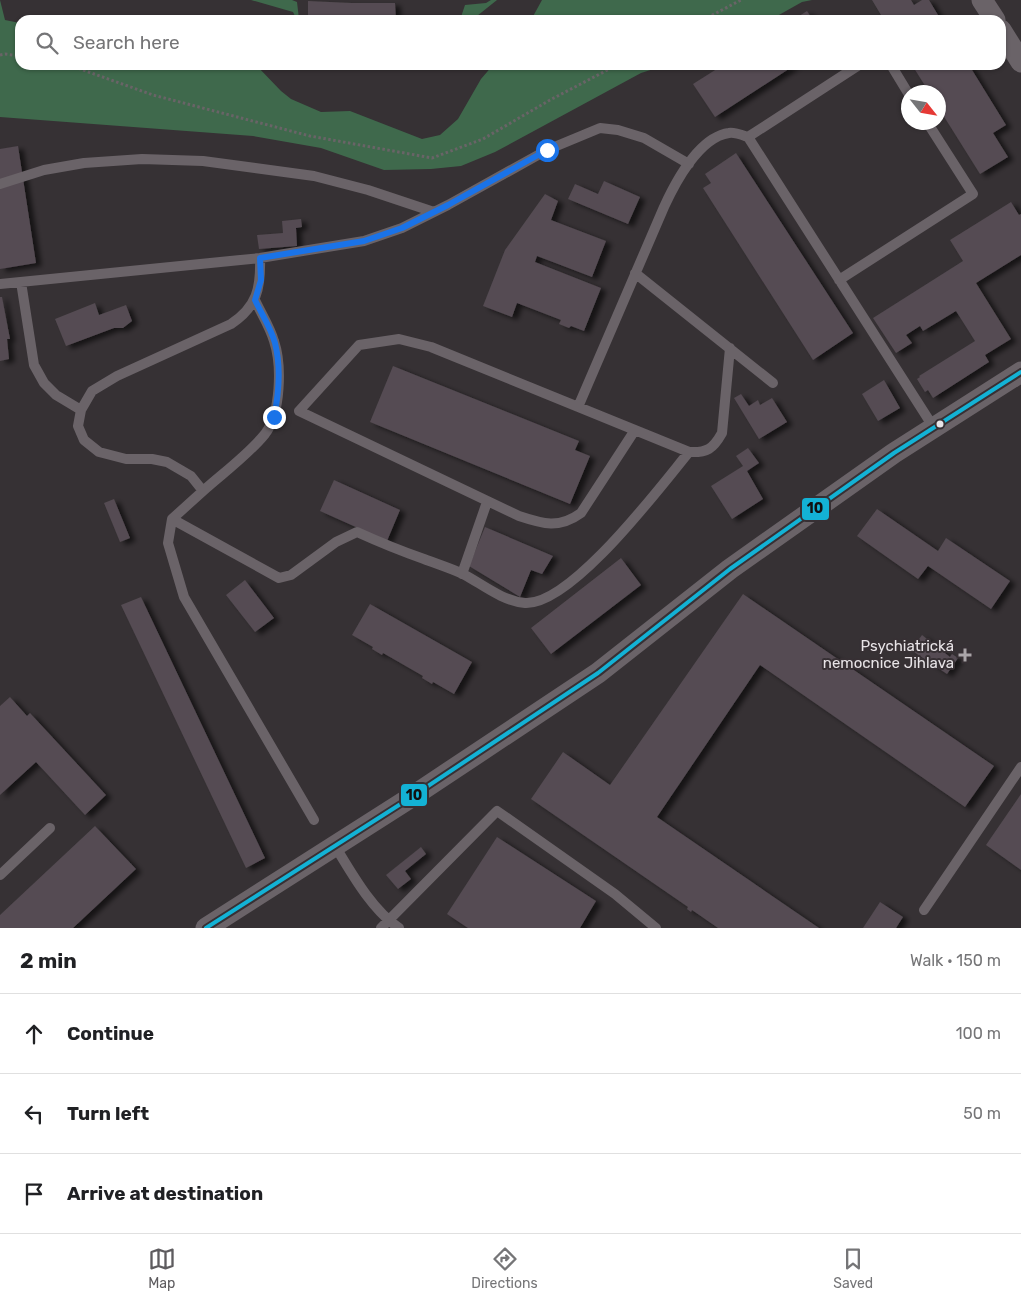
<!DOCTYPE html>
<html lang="en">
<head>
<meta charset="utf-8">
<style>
  body { margin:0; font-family:Rubik,sans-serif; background:#f6f6f6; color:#202124 }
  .compass { position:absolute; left:901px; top:85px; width:45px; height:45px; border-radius:50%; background:#fff; box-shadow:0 1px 4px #0004; rotate:121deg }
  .stop { position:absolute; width:15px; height:15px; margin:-11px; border:4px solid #1a73e8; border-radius:50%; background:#fff }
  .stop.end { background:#1a73e8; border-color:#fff; box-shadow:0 1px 5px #0008 }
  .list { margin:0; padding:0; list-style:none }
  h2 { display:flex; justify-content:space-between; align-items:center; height:65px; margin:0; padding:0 20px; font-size:21px }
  h2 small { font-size:16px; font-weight:400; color:#757577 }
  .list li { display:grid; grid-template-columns:32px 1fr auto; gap:15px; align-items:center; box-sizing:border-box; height:80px; padding:0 20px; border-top:1px solid #e0e0e0 }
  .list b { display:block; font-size:19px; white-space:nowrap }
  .list em { font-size:16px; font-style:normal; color:#757577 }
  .icon { flex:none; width:28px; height:28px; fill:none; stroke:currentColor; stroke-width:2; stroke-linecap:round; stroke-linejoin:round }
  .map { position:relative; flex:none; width:1021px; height:928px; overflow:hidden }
  .search { position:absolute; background:#fff; box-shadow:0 1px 4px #0004; left:15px; right:15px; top:15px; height:55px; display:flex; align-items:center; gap:12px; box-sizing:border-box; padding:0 18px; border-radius:15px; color:#757577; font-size:19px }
  .sheet { height:305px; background:#fff }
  nav { display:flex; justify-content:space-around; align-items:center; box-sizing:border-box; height:70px; border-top:1px solid #e0e0e0; background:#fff; font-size:14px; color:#757577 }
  nav a { display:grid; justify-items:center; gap:2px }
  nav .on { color:#5e5c5f }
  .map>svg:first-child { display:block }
  .forest { fill:#3f694c }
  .building { fill:#544b52; filter:url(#shadow) }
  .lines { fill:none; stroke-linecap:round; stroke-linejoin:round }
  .path { stroke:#696467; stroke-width:3; stroke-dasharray:2.5 2.5; stroke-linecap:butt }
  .service { stroke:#6a6368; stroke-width:10 }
  .minor { stroke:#6a6368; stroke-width:21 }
  .bus-1-casing { stroke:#373034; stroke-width:8 }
  .bus-1 { stroke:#13b2d5; stroke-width:4 }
  .route { stroke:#1a73e8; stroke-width:6 }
  .bus-dot { fill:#e8e4e7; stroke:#373034; stroke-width:2 }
  .poi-dot { fill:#aaa5a8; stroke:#373034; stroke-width:2 }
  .labels { text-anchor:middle; stroke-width:4; stroke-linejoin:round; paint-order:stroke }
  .poi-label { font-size:15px; fill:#e8e4e7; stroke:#373034; text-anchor:end }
  .line-badge { stroke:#373034; stroke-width:2 }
  .pale-badge-label { font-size:14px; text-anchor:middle; font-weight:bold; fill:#111 }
</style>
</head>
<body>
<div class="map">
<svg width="1021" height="928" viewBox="0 0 1021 928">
  <defs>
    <filter id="shadow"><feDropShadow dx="5.5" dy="3" stdDeviation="2.5" flood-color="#0009"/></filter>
  </defs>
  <rect width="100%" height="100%" fill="#363134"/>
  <path class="forest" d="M0,0L5,20L20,23V65H256L281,91L291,99L321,112L350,111L422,139L440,135L458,119L481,79L493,65H666L641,73L495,152L461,166L431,169L384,170L321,148L253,136L0,117Z
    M251,0H292L297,2L299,19L301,20H297L293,12Z
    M491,0H497L472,20H460L465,5L486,3Z
    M542,0H812L802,2L770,20H531Z"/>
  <path class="building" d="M872,0H911L914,5L922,0H929L941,20H884Z
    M308,1L352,3H395L396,20H320L308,18Z
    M807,11L813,20H793Z
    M398,16H443V20H398Z
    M723,65H795L715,117L693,84Z
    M912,65H969L1006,125L993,133L1008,157L980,174L938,107V92H929Z
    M18,146L36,263L0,269V149Z
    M736,153L853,333L813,360L703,188L711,183L705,174Z
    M604,181L640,197L628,224L568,199L575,184L598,194Z
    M545,194L558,201L551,220L606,241L592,277L537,256L535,262L601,288L584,331L571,326L569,328L559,324L561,320L517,303L512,317L483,306L505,250Z
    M1011,202L1019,215L1021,214V255L976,283L1011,339L985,355L989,362L933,398L928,390L925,392L917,379L920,377L919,376L975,341L956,311L923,331L920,326L906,335L912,343L896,353L873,318L963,261L950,240Z
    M301,219L302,227L296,228L297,246L259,249L257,235L283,233L282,221Z
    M0,297H2L10,339H7L9,359L0,361Z
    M95,303L99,315L126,305L132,321L123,328H114L66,346L55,319Z
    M393,366L579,441L575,450L590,456L570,504L370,422Z
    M884,380L900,408L878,421L862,394Z
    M741,394L749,406L758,400L760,405L772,398L787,422L759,439L734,398Z
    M748,448L759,463L747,471L763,499L732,519L711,486L743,466L736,456Z
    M334,480L400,510L387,541L320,511Z
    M114,499L130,538L120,542L104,503Z
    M877,509L938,551L946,538L1010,581L991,609L928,566L918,579L857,536Z
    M485,527L553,556L542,574L531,570L520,597L469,566Z
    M621,558L641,585L551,654L531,628Z
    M245,580L274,618L255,632L226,595Z
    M743,594L994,766L965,807L760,665L657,817L819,928H718L692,910L691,912L687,909L688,907L531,799L563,752L610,785Z
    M141,597L265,858L246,868L121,605Z
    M370,604L472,662L454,694L433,682L432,684L422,678L423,676L383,653L382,655L372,649L373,647L352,635Z
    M922,635L950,657L952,654L958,658L947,674L911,650Z
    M10,697L27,716L30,713L106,795L85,815L36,762L0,795V706Z
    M1021,794V870L986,845Z
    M95,826L136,869L73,928H0V915Z
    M497,837L596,901L580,928H468L447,914Z
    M421,847L426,854L405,871L411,879L398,889L386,875Z
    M880,902L903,917L896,928H863Z"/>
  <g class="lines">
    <path class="path" d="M703,20L741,0
      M0,55L5,54L20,56
      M69,65L153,95L310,136L432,158L483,139L550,100L617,65"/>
    <path class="service" d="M859,65L748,137L934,428
      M891,65L908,93
      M0,184L44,170L84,163L142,159L203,161L314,176L368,190L434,212
      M260,258C261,288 257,307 231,324L117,376L92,391L81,410L78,426L84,440L99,452L126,459H152L167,462L191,476L203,491L172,519L279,578L291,575L336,542L357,532C379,542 401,551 424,559C437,564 450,568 463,574C482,584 502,601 525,603C571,606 660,487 689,452
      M635,273L773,383
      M839,280L973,194L927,122
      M21,282L34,365L44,383L56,395L81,410
      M0,284L260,258L364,241L402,228L448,205L547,150L600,128L618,130L644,138L689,164
      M578,407L664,207C675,183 699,137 729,133C734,132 742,135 748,137
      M635,430L581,513C559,529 543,524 519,516L299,411L359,345L399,339L431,347L689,452C707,453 713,449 722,433L730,348
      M203,491C223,473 248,455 265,434C281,413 282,365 274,341C270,327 261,313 255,300
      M172,519L168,543L184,597L314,820
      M462,574L487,502
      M335,846C352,874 372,910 399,928
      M0,875L50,828
      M924,910L1021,767
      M381,928L497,811L615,894L656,928"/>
    <path class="minor" d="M982,0L995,20
      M1001,30L1021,62
      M206,928L410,798L598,673L730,569L894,453L1021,372"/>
    <g class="bus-1-casing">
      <path id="bus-1" d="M206,928L410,798L598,673L730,569L894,453L1021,372"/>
    </g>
    <use href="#bus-1" class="bus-1"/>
  </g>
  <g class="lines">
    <path class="route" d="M274,417C279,393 281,367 275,343C271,328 261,313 255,300L261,280L260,258L364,241L402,228L448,205L547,150"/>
  </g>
  <circle class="bus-dot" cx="940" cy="424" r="4.5"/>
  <path class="poi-dot" d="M962.5 647.5h5v5h5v5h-5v5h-5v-5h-5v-5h5z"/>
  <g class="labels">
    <g class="poi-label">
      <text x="954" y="651">Psychiatrická<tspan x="954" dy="17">nemocnice Jihlava</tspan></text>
    </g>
  </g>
  <g class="line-badge">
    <rect x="801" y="497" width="29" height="24" rx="5" fill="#13b2d5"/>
    <rect x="400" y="783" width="28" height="24" rx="5" fill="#13b2d5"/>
  </g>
  <g class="pale-badge-label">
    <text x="815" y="513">10</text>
    <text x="414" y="800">10</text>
  </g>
</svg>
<svg class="compass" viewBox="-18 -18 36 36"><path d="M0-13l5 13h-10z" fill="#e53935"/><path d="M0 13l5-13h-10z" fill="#757577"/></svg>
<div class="stop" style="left:547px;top:150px"></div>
<div class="stop end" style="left:274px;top:417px"></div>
<div class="search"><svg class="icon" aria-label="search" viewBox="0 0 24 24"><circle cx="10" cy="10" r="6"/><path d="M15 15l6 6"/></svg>Search here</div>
</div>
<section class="sheet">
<h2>2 min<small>Walk · 150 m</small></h2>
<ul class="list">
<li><svg class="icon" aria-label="ahead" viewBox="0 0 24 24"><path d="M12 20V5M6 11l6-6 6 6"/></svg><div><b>Continue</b></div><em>100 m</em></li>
<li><svg class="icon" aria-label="left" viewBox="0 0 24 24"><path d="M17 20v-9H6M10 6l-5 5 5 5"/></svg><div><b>Turn left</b></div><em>50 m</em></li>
<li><svg class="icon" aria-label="arrive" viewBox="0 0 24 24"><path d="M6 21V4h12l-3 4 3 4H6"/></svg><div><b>Arrive at destination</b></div></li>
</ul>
</section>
<nav>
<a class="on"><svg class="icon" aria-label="map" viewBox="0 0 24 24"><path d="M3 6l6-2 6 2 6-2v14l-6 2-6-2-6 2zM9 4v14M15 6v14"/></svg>Map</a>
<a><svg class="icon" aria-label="directions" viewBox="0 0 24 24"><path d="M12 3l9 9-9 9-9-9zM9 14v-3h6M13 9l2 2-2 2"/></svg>Directions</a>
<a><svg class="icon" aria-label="saved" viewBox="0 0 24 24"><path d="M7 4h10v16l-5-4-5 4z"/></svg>Saved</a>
</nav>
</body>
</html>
